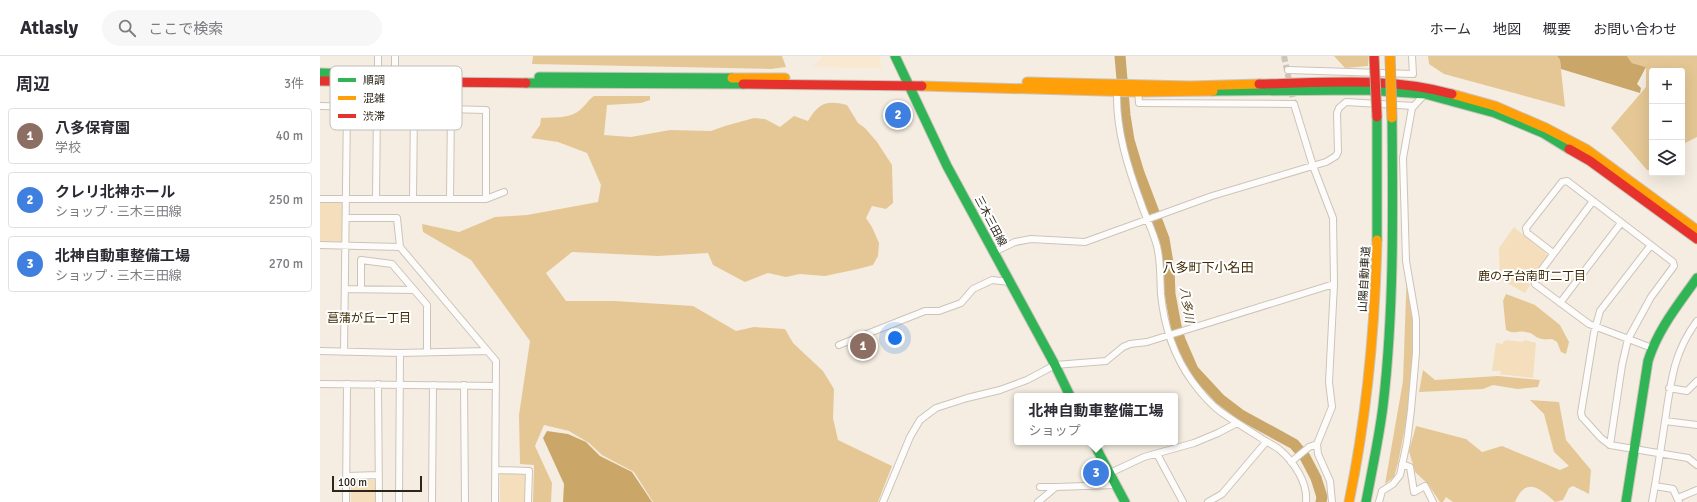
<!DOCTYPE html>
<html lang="ja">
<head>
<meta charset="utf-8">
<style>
  body { margin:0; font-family:Signika,"Noto Sans JP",sans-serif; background:#f7f7f7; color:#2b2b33 }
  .controls { position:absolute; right:12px; top:12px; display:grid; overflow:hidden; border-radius:4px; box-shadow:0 4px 16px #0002 }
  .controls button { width:36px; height:36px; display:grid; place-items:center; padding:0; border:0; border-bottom:1px solid #e1e1e2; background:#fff; color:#2b2b33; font:20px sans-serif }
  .scale { position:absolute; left:12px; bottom:10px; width:90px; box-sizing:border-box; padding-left:4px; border:2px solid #2b251a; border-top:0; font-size:11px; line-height:14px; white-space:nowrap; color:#2b251a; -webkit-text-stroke:3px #fff; paint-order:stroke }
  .you { position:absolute; left:575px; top:282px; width:14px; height:14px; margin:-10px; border:3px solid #fff; border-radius:50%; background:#1a73e8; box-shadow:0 0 0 6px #1a73e833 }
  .badge { display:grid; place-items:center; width:26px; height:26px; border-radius:50%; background:#726b60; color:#fff; font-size:13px; font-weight:700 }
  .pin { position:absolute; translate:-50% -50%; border:2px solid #fff; box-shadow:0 1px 4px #0006 }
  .popup { position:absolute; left:694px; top:337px; width:164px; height:52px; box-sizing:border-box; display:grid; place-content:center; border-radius:4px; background:#fff; filter:drop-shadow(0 1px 3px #0005); font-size:13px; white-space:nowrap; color:#7c7c81 }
  .popup b { font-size:15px; color:#2b2b33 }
  .popup::after { content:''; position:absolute; left:50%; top:100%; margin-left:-8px; border:8px solid transparent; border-top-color:#fff }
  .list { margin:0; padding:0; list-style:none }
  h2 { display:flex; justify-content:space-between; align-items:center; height:52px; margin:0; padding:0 16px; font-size:17px }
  h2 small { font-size:13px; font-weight:400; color:#7c7c81 }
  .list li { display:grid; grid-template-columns:26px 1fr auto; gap:12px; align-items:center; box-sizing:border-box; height:56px; margin:0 8px 8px; padding:0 8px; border:1px solid #e1e1e2; border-radius:4px }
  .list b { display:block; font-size:15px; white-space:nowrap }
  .list p { margin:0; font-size:13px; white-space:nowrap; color:#7c7c81 }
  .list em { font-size:13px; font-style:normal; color:#7c7c81 }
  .icon { flex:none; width:22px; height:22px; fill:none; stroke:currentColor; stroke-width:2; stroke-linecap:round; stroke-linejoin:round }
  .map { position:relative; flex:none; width:1377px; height:446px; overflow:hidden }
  header { display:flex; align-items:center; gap:24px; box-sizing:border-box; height:56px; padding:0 20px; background:#fff; border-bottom:1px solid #e1e1e2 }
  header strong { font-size:19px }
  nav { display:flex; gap:22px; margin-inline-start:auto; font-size:14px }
  .search { width:280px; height:36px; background:#f7f7f7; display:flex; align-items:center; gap:10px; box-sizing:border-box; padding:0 14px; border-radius:22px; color:#7c7c81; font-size:15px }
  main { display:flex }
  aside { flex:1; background:#fff }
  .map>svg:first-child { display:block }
  .built { fill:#f9e9d0 }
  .green { fill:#f4debc }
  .forest { fill:#e5c795 }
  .water { fill:#caa769 }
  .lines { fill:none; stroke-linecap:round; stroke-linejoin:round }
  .river { stroke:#caa769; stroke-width:11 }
  .street-tunnel { stroke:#cdc5b9; stroke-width:6; stroke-dasharray:6 3; stroke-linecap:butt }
  .street-casing { stroke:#cbc4ba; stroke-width:8 }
  .fast-casing { stroke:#cbc4ba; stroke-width:11 }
  .slow-casing { stroke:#cbc4ba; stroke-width:11 }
  .jam-casing { stroke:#cbc4ba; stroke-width:11 }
  .street { stroke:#fefcfa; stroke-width:6 }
  .fast { stroke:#30b455; stroke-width:9 }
  .slow { stroke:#ff9f0a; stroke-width:9 }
  .jam { stroke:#e5322d; stroke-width:9 }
  .slow-bridge-casing { stroke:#bbaf9b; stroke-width:11; stroke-linecap:butt }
  .jam-bridge-casing { stroke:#bbaf9b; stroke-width:11; stroke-linecap:butt }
  .slow-bridge { stroke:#ff9f0a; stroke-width:9 }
  .jam-bridge { stroke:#e5322d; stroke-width:9 }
  .labels { text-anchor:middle; stroke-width:4; stroke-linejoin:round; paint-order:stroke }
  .street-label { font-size:11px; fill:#2b251a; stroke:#fff }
  .neighbourhood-label { font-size:12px; fill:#3f2a03; stroke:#fff }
  .water-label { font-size:12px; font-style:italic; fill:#584421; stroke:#fff }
  .quarter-label { font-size:13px; fill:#3f2a03; stroke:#fff }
  .key { fill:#fff; stroke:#bfbeba; stroke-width:1 }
  .key-label { font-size:11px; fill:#2b251a }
</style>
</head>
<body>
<header>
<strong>Atlasly</strong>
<div class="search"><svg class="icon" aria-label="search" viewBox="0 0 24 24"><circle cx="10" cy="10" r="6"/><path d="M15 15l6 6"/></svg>ここで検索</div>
<nav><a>ホーム</a><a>地図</a><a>概要</a><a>お問い合わせ</a></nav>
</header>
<main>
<aside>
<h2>周辺<small>3件</small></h2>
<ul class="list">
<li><span class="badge" style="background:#8d6e63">1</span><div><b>八多保育園</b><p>学校</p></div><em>40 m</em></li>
<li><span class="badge" style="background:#3f7fe0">2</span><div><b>クレリ北神ホール</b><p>ショップ · 三木三田線</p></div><em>250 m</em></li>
<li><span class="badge" style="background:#3f7fe0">3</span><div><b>北神自動車整備工場</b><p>ショップ · 三木三田線</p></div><em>270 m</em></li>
</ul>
</aside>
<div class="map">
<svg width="1377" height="446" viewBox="0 0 1377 446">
  <rect width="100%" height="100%" fill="#f5ede1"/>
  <path class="built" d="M503,0H560L561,12L493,11Z"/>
  <path class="green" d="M0,145H22L24,148V186H0Z
    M1194,171L1228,199L1208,227L1210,229L1205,237L1180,223L1179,192Z
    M1187,284L1202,286L1205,284L1216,287L1213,322L1180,318L1181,315H1172L1176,287L1183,288V286Z
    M182,416L204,417L207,420L206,446H180V418Z
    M33,423L54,424L57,426V446H31V426Z"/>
  <path class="forest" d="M213,0H462L466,11L451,13L212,8Z
    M1014,0H1048V10L1025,12Z
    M1108,0H1237L1240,4L1245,51L1124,18L1109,8Z
    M1307,0H1377V81L1365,87L1362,102V15H1332V114H1327L1291,72L1326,31V11L1312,7Z
    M274,40H330V44L321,47L287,49L284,79L311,81L350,74L391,75L405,70L434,62L445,63L460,71L474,60L488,65C499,47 506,44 527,49L538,67L545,72L557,86L572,109L573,147L566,153L552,150L546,162L552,171L559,187L558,200L553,209L538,213L505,220L480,218L466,221L448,217L425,226L393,209L388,197L338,200L252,196L226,217L246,245H294L373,250L416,275L434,271L465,273L473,287L503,315L514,333L513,362L518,384L572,410L558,446H333L314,416L282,399L269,387L249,375L224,369L215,390L232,427L231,446H213L214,409L200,408L199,359L210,285L151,204L103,176L102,168L139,176L175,161L207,159L278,146L281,129L267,97L238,86L211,82L220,69L221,62C234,61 251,63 261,53C266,49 268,44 274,40Z
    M1087,212L1095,267L1091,341L1078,407L1074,421L1065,428L1083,325Z
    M1186,238L1215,249L1240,269L1249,286L1246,298L1241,296L1237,286L1232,283C1213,285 1217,277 1205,276C1196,274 1195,279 1186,274L1183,245Z
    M1103,314L1115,324L1178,320L1220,324L1218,331L1197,333L1173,329L1163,333L1099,336Z
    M1210,344L1239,346L1246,384L1271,414L1269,438L1253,430L1249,432L1243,444L1235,446C1220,432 1206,420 1195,446H1133L1126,441L1123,446H1120L1108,428L1095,416L1089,395L1096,370L1146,383L1162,396L1182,390L1240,414L1249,410L1234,396L1224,358Z"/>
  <path class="water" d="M1237,0H1307L1312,7L1326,11L1317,28L1321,32L1320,37L1241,13L1240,4Z
    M227,375L248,378L266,386L280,400L312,416L332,446H243L244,428L223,382Z"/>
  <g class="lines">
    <path class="river" d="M800,0L805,59L809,84L819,117L844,183L849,213L850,238L856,270L860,284L873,314L900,343L921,359L974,388L985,401L996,422L1002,441L1001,446"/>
    <path class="street-tunnel" d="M964,0L974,48"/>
    <g class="street-casing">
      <path id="street" d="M58,0V19
        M75,0V19
        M968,14L1093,18L1092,0
        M818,32L819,47L974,48L993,110L1013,162L1014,228L1009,326L1012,351L997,388L998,398L1010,425L1012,446
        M797,36C796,74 808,112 821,147C826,162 833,175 837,190C841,206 840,222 841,238C844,269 854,300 872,325C880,336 890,348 901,356C915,366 930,375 944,384C949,387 955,390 960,394C974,406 988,427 986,446
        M0,50L166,54V143
        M56,142L57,52
        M93,142L94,53
        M130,142L131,53
        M0,143H166L184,136
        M1273,145L1214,224L1215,228L1269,268L1332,292
        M26,162H77L80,191
        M0,189L80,191L176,305L175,446
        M1331,189L1280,255L1274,277L1261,357L1262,361L1281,382L1290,389L1368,402L1377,409
        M674,196L695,186L711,183L765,186L892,140L1006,106L1016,100L1018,96L1017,57L1019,52L1026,46L1094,50
        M1233,197L1207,177L1206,172L1242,126L1247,125L1353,206L1354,210L1331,241L1308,283L1302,309L1290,389
        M25,233L94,234
        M41,233V204L72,208L107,249V296
        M1240,247L1301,167
        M519,289L605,255H619L641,247L653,233L672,224L690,226
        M0,295L80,297L167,295
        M24,296L27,50
        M0,328L176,330
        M58,328L59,446
        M144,329L145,446
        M1349,332L1367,335L1377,325
        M1345,365L1377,369
        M837,398L863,446
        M971,406L989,391L997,388
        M1082,408L1090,411L1094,436L1105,430L1113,446
        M176,414L209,415L208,446
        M790,417L824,401L874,387L898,377L917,367
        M27,420L59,419
        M1335,430L1353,433L1359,446
        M720,431H736
        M1358,442L1377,434
        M26,446L27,328
        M79,446L80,297
        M112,446L113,329
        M563,446L590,381L600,364L616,352L647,342L680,334L707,324L735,309L786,305L803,291L810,288L827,286L1014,228
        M718,446L736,431L796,429
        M888,446L902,438L946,386
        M1059,446L1062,435L1073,428L1080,419L1087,386L1091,354L1096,297V263L1086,205L1083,102L1092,52L1105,38
        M1332,446C1337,419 1341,392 1345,365C1351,326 1353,297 1377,265"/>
    </g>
    <g class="fast-casing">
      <path id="fast" d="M575,0L627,110L735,309L750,340
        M0,17L109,20
        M219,21L412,22
        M206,27L423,28
        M893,35L1045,34L1105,38L1175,57L1223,77L1249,93
        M1057,184V61
        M773,386L805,446
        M1046,446C1052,414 1059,382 1063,350C1074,255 1073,158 1072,62
        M1306,446L1328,305C1338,273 1358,249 1377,222"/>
    </g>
    <g class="slow-casing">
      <path id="slow" d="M412,22H465
        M707,26L870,30L939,28
        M602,30L818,36L893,35
        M1132,38L1175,50L1226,72L1266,93L1377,174
        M1029,446C1047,359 1055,272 1057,184"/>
    </g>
    <g class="jam-casing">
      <path id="jam" d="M0,25L206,27
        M423,28L602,30
        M939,28C1003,27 1069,20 1132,38
        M1249,93L1270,105L1377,183"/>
    </g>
    <use href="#street" class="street"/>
    <use href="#fast" class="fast"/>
    <use href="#slow" class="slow"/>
    <use href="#jam" class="jam"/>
    <g class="slow-bridge-casing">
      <path id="slow-bridge" d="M1070,0L1072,62"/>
    </g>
    <g class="jam-bridge-casing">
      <path id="jam-bridge" d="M1054,0L1057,61"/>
    </g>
    <use href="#slow-bridge" class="slow-bridge"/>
    <use href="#jam-bridge" class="jam-bridge"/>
  </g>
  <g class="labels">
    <g class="street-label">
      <text transform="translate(671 165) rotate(62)" y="4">三木三田線</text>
      <text transform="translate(1044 223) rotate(-87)" y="4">山陽自動車道</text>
    </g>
    <g class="neighbourhood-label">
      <text x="1212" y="224">鹿の子台南町二丁目</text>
      <text x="49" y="266">菖蒲が丘一丁目</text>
    </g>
    <g class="water-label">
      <text transform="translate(867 249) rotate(81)" y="4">八多川</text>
    </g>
    <g class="quarter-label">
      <text x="888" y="216">八多町下小名田</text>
    </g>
  </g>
  <rect x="10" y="10" width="132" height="64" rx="6" class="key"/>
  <rect x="18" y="22" width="18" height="4" fill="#30b455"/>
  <rect x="18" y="40" width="18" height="4" fill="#ff9f0a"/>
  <rect x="18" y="58" width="18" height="4" fill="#e5322d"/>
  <g class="key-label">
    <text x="43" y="28">順調</text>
    <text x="43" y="46">混雑</text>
    <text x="43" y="64">渋滞</text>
  </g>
</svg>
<div class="controls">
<button>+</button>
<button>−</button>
<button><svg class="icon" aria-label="layers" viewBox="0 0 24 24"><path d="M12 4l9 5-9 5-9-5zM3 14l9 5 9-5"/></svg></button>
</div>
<div class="scale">100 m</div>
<div class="you"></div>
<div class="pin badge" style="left:543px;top:290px;background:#8d6e63">1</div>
<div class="pin badge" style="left:578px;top:59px;background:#3f7fe0">2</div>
<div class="pin badge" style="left:776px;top:417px;background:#3f7fe0">3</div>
<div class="popup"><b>北神自動車整備工場</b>ショップ</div>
</div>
</main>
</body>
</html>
